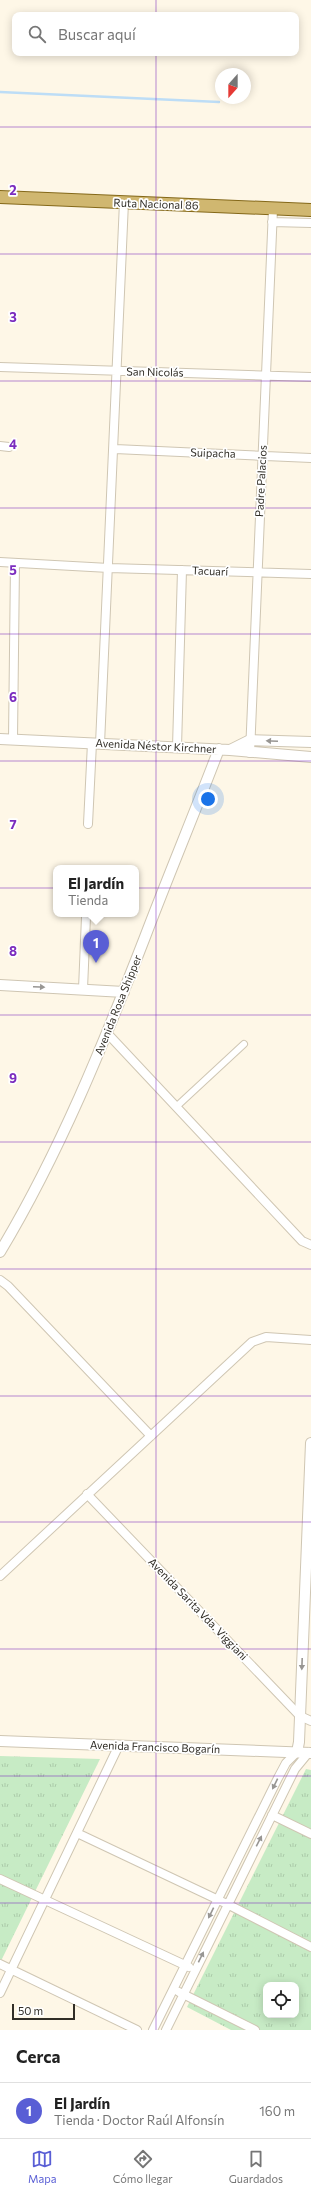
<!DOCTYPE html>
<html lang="es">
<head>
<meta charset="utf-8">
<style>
  body { margin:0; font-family:Commissioner,sans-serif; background:#f2f2f2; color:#222 }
  .controls { position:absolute; right:12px; bottom:12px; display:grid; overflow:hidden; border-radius:8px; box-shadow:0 2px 10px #0003 }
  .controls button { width:36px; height:36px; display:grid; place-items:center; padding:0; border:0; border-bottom:1px solid #e0e0e0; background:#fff; color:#222; font:20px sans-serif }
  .compass { position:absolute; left:215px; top:68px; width:36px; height:36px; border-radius:50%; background:#fff; box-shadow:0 2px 10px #0003; rotate:201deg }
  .scale { position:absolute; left:12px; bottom:10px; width:63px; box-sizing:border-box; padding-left:4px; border:2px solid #312e27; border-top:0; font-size:11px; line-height:14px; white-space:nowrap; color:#312e27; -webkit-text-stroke:3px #fff; paint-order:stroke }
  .you { position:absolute; left:208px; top:799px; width:14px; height:14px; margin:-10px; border:3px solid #fff; border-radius:50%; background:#1a73e8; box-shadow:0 0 0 6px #1a73e833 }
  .badge { display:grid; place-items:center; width:26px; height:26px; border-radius:50%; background:#595ed5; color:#fff; font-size:13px; font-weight:700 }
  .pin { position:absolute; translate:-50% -33px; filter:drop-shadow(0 1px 2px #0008) }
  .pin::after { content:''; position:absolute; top:21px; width:14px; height:12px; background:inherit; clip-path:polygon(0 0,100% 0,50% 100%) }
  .popup { position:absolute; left:53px; top:865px; width:86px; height:52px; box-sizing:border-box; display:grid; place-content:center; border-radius:8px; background:#fff; filter:drop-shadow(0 1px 3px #0005); font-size:13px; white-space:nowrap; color:#767676 }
  .popup b { font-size:15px; color:#222 }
  .popup::after { content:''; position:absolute; left:50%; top:100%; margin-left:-8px; border:8px solid transparent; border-top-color:#fff }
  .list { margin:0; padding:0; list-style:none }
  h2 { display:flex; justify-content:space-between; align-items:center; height:52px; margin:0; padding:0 16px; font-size:17px }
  h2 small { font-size:13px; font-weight:400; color:#767676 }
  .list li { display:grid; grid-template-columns:26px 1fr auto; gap:12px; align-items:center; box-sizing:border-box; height:56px; padding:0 16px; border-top:1px solid #e0e0e0 }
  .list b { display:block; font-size:15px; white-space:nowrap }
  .list p { margin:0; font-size:13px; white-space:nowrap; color:#767676 }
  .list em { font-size:13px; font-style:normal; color:#767676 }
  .icon { flex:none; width:22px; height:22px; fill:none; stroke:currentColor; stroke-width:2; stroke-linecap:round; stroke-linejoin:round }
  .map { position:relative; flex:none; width:311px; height:2030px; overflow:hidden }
  .search { position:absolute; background:#fff; box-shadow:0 2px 10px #0003; left:12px; right:12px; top:12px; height:44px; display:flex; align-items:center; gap:10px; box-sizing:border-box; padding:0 14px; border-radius:8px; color:#767676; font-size:15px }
  .sheet { height:108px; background:#fff }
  nav { display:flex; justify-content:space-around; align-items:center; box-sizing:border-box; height:56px; border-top:1px solid #e0e0e0; background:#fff; font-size:11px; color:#767676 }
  nav a { display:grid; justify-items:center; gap:2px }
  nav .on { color:#595ed5 }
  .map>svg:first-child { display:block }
  .grass { fill:url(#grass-tufts); fill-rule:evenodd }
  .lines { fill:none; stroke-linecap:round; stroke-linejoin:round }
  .stream { stroke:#bdddf6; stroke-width:2.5 }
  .pedestrian-casing { stroke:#cfc6b3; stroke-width:8 }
  .minor-casing { stroke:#cfc6b3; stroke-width:10 }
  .tertiary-casing { stroke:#cfc6b3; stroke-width:12 }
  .primary-casing { stroke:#846819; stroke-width:14 }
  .pedestrian { stroke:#fff; stroke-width:6 }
  .minor { stroke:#fff; stroke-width:8 }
  .tertiary { stroke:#fff; stroke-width:10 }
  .primary { stroke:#d0b770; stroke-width:12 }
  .oneway { fill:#989693 }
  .grid { fill:none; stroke:#7b2cbf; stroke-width:1; stroke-opacity:0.55 }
  .labels { text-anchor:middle; stroke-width:3.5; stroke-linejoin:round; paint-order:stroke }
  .street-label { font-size:11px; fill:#312e27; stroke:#fff }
  .grid-label { font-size:13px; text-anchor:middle; font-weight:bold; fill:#7b2cbf; stroke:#fff; stroke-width:3.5; stroke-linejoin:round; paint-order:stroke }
</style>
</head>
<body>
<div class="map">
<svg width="311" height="2030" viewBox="0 0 311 2030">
  <defs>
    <pattern id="grass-tufts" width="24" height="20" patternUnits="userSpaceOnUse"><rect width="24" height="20" fill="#c7ebc5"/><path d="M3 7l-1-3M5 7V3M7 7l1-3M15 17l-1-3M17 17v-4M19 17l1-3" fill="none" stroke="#abcaa9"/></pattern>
  </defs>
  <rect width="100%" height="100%" fill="#fef7e7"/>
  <path class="grass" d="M0,1756L100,1759L0,1963Z
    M306,1769L311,1770V2030H231L187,2007ZM266,1985H296V2015H266Z"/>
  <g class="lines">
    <path class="stream" d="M0,92L219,102"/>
    <g class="pedestrian-casing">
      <path id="pedestrian" d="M176,1107L244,1044"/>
    </g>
    <g class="minor-casing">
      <path id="minor" d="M272,222L311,223
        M0,367L311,377
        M0,446L9,447
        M115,449L311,458
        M0,562L109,568L311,574
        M13,739L15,563
        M100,744L124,202
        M177,747L182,570
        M250,753L273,209
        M88,824L92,743
        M83,989L86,917
        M107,1033L302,1241L311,1245
        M0,1280L8,1286L151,1436
        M87,1494L300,1716L311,1721
        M0,1576L252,1342L266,1337L311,1340
        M272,1815L311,1834
        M77,1833L227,1904L311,1947
        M0,1879L189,1967
        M0,1964L137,2030
        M179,1992L255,2030
        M0,1993L119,1745
        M153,2030L278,1778L286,1763L297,1752
        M166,2030L295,1769L309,1752"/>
    </g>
    <g class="tertiary-casing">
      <path id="tertiary" d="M0,739L230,750L311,757
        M230,750L250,740L311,742
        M0,985L124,992
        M0,1252C60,1152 103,1045 145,937C169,874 195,812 219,749
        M0,1741L311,1753
        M297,1752L299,1742L311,1443"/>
    </g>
    <g class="primary-casing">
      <path id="primary" d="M0,197L311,210"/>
    </g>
    <use href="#pedestrian" class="pedestrian"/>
    <use href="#minor" class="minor"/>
    <use href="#tertiary" class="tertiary"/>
    <use href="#primary" class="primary"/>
  </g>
  <defs><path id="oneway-solid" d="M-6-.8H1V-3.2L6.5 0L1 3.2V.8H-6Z"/></defs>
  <g class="oneway">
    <use href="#oneway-solid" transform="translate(272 741) rotate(-177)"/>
    <use href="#oneway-solid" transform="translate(39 987) rotate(3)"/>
    <use href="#oneway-solid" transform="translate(302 1664) rotate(92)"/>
    <use href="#oneway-solid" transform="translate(275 1784) rotate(116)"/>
    <use href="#oneway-solid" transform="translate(259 1841) rotate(-63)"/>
    <use href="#oneway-solid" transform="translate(211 1913) rotate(116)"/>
    <use href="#oneway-solid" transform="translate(201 1957) rotate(-64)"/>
  </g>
  <path class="grid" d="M156,0V15M156,53V2030M0,127H311M0,254H311M0,381H311M0,508H311M0,634H311M0,761H311M0,888H311M0,1015H311M0,1142H311M0,1269H311M0,1396H311M0,1522H311M0,1649H311M0,1776H311M0,1903H311"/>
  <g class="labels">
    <g class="street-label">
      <text transform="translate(156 204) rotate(2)" y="4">Ruta Nacional 86</text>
      <text transform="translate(155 372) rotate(1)" y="4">San Nicolás</text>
      <text transform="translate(213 453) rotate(2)" y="4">Suipacha</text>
      <text transform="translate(261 481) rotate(-87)" y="4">Padre Palacios</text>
      <text transform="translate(210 571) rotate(2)" y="4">Tacuarí</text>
      <text transform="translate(156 746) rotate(3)" y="4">Avenida Néstor Kirchner</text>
      <text transform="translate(118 1005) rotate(-68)" y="4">Avenida Rosa Shipper</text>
      <text transform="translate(198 1609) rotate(46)" y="4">Avenida Sarita Vda. Viggiani</text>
      <text transform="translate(155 1747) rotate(2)" y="4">Avenida Francisco Bogarín</text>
    </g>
  </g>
  <g class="grid-label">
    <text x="13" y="195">2</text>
    <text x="13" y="322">3</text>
    <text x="13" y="449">4</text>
    <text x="13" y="575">5</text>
    <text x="13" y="702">6</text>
    <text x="13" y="829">7</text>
    <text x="13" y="956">8</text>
    <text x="13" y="1083">9</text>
  </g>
</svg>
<div class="controls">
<button><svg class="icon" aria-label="locate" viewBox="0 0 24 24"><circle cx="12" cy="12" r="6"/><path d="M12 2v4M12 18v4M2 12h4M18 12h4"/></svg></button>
</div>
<svg class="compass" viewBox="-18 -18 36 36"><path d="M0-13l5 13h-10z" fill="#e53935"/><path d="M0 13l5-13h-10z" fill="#767676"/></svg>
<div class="scale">50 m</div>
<div class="you"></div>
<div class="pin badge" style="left:96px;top:963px">1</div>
<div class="popup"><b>El Jardín</b>Tienda</div>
<div class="search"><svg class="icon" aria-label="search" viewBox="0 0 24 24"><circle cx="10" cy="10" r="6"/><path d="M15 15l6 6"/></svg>Buscar aquí</div>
</div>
<section class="sheet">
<h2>Cerca<small></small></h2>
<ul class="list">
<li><span class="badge">1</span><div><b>El Jardín</b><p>Tienda · Doctor Raúl Alfonsín</p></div><em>160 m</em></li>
</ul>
</section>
<nav>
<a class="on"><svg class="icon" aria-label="map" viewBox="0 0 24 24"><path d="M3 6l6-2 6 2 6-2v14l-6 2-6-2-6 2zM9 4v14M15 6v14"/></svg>Mapa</a>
<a><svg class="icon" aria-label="directions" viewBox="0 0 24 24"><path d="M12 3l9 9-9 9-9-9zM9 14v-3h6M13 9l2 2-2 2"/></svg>Cómo llegar</a>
<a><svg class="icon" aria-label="saved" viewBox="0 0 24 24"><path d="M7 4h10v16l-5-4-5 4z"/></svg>Guardados</a>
</nav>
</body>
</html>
